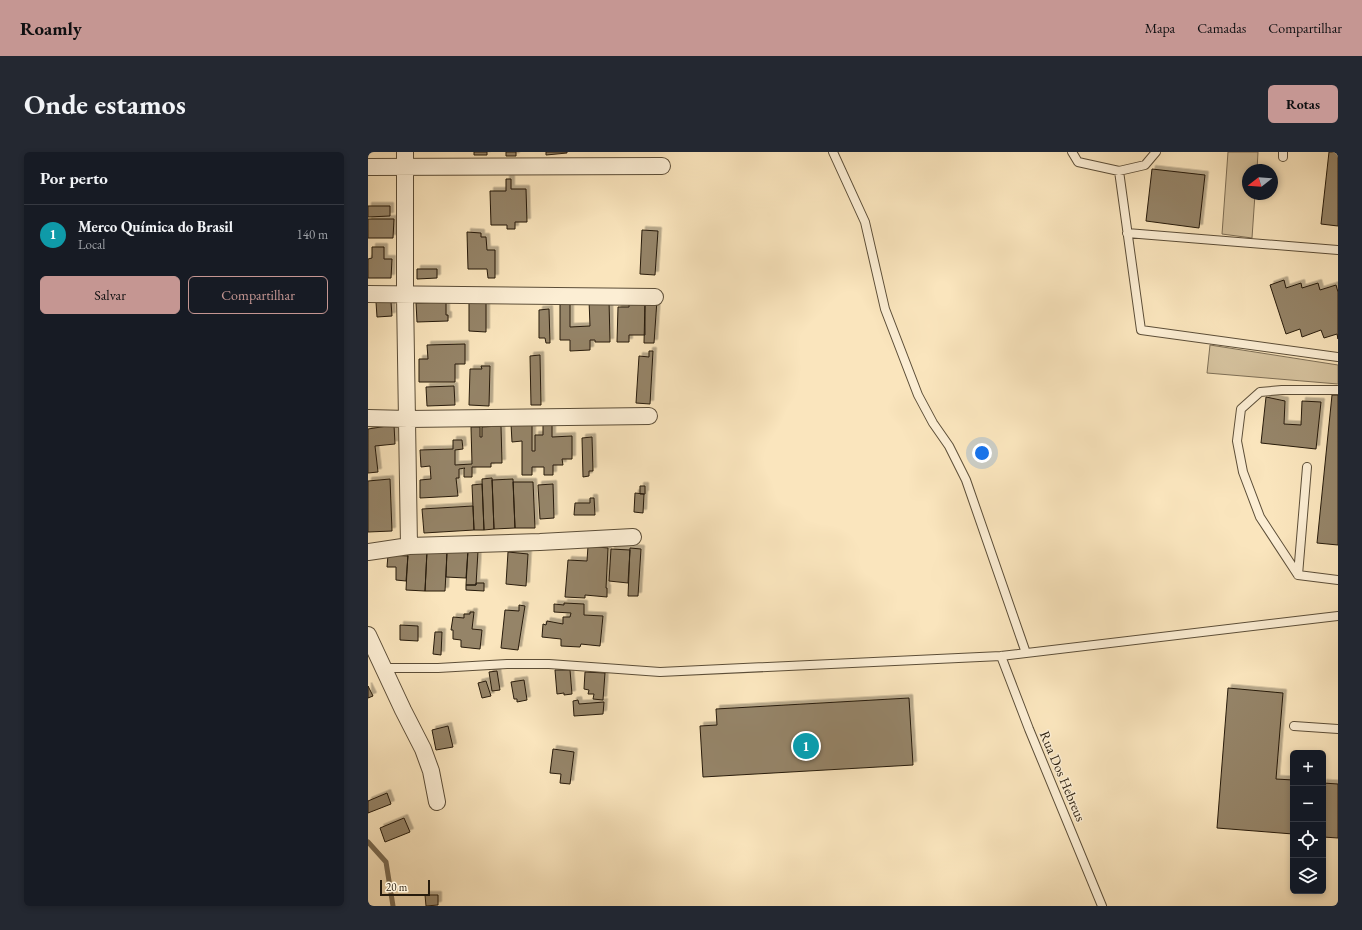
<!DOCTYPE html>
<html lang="pt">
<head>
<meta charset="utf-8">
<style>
  body { margin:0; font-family:"EB Garamond",serif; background:#242831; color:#f1f3f6 }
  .controls { position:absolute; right:12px; bottom:12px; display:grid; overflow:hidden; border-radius:6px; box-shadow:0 2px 6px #0003 }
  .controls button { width:36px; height:36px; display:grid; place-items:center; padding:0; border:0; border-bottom:1px solid #363941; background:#171b24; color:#f1f3f6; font:20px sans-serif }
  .compass { position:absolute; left:874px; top:12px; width:36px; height:36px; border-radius:50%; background:#171b24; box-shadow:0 2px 6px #0003; rotate:253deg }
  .scale { position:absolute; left:12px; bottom:10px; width:50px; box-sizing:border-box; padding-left:4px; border:2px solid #271b0c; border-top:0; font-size:11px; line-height:14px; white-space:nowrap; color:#271b0c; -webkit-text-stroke:3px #fceed4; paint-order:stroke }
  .you { position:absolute; left:614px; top:301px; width:14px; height:14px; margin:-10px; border:3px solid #fff; border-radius:50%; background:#1a73e8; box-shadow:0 0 0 6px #1a73e833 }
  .badge { display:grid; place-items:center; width:26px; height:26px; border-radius:50%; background:#c59692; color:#fff; font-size:13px; font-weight:700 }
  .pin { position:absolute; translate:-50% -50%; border:2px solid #fff; box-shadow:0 1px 4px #0006 }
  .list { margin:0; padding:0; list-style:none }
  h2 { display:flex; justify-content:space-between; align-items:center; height:52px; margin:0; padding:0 16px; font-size:17px }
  h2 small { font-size:13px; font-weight:400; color:#9ea1a6 }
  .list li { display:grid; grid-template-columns:26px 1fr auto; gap:12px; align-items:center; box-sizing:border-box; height:60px; padding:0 16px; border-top:1px solid #363941 }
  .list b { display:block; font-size:15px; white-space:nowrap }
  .list p { margin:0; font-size:13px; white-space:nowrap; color:#9ea1a6 }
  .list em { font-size:13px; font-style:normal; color:#9ea1a6 }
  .actions { display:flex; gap:8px; padding:12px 16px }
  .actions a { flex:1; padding:9px 0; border:1px solid #c59692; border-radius:6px; text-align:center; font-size:14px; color:#c59692 }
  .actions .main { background:#c59692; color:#111 }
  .icon { flex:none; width:22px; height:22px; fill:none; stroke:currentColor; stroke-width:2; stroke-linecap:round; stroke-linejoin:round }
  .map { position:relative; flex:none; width:970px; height:754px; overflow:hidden; border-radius:6px }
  header { display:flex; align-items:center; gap:24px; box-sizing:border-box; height:56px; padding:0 20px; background:#c59692; color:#111 }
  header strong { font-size:19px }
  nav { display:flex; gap:22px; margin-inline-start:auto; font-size:14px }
  .intro { display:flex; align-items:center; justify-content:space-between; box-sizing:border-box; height:96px; padding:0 24px }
  h1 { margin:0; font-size:28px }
  .button { padding:10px 18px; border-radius:6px; background:#c59692; color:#111; font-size:14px; font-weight:700 }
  main { display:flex; gap:24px; padding:0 24px }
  aside { flex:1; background:#171b24; border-radius:6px; box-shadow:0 2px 6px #0003 }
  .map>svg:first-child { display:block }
  .green { fill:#d6c39f; stroke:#7e6f56 }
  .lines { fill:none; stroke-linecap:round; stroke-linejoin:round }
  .stream { stroke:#7a6b52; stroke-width:5 }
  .building { fill:#958468; stroke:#271b0c; filter:url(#shadow) }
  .lane-casing { stroke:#5c4e38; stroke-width:10 }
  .street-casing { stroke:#5c4e38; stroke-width:18 }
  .lane { stroke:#fceed4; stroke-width:8 }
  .street { stroke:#fceed4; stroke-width:16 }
  .labels { text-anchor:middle; stroke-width:3; stroke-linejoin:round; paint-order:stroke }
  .street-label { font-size:14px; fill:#271b0c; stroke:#fceed4 }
</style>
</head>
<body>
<header>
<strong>Roamly</strong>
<nav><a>Mapa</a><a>Camadas</a><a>Compartilhar</a></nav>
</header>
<div class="intro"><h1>Onde estamos</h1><a class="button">Rotas</a></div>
<main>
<aside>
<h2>Por perto<small></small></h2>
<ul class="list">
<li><span class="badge" style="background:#0f9aa8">1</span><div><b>Merco Química do Brasil</b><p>Local</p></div><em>140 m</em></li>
</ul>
<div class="actions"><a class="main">Salvar</a><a>Compartilhar</a></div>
</aside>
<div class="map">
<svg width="970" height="754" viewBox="0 0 970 754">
  <defs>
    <filter id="shadow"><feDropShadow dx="3.5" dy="-3.5" stdDeviation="0" flood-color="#0004"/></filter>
  </defs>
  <rect width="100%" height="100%" fill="#fae5bd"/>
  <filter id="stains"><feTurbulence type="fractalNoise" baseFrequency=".005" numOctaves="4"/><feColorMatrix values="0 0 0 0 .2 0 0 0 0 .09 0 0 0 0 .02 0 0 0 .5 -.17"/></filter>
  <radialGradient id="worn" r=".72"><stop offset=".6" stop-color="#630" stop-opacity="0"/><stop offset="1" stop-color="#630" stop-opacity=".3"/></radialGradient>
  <path class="green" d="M860,0H890L889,18H880V42H887L884,86L854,82Z
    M842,193L970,213V232L839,221Z"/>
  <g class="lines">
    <path class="stream" d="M0,690L18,710L25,754"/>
  </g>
  <path class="building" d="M106,0H119V3H106Z
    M138,0H148V4H138Z
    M178,0H199V1L178,3Z
    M961,0H970V74L953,72Z
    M784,17L837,23L831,76L778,69Z
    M138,27H143V37H158L159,70H147V77H139V73H123L122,39H138Z
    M0,54H22V64L0,65Z
    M0,67H26L25,86H0Z
    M274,78L290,79L287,123L272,122Z
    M99,80L113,81V85H118L119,98H127V126H120L119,117H100Z
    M4,95H16V107H24L23,126H0V107L4,106Z
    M49,117H69V126L49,127Z
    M916,128L918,136L933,131L934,136L950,131L952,138L968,133L970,140V187L969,182L956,186L953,178L934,185L932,177L918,182L902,133Z
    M192,148H202V175L222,174L221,148H241L242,190H227V188H222V198L202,199V188H192Z
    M261,148H277V183H261V190H249L250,155H261Z
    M277,148H289L286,191H276Z
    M8,150H23L24,164L9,165Z
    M78,150V163H80V169L49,170L48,151Z
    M101,150L118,151V180L101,179Z
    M181,157L182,191H178L177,186H171V158Z
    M97,192V212H87V230H51V207H60L59,193Z
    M281,199H285L282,252L268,251L271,204L281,205Z
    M172,203L173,253H163L162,204Z
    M113,214H122L121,254L101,253L102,217H114Z
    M86,234L87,253L59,254L58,235Z
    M964,243H970V393L949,391Z
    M898,245L917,249L916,272L933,273L934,249L953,250L948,297L893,291Z
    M143,272H164V299H167V283H175V273H184V285L204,284V307H194L195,313H185V323H176V315H164V323H154V289L144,290Z
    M26,273L27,292L7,294L10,320L0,321V277Z
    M133,274L134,311H123V315H104V325H96V317L97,316L91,317V326H88L90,344L52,346V328L63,327L62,314L53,315L52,298L85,297V288H94L95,297L87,298V313L104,312L103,275H112V285H114V275Z
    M224,285L225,319H221V324L215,325L214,286Z
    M124,326L126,377L116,378L114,327Z
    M22,327L24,379L0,380V329Z
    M145,327L147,376L126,377L124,328Z
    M145,330H165L167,376H147Z
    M114,332L116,378H106L104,333Z
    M185,332L186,366L172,367L170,333Z
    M272,334H277V342H272Z
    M267,341L276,342L275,361L266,360Z
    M222,346H226L227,363H206L207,351H222Z
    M105,354L106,378L56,381L54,357Z
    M220,394L240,396L238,436H239V445L217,443V446L197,445L200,408L219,409Z
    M262,396L273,397L270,444H260Z
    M243,397L262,398L260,431L241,429Z
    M79,398H100L98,426L78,425Z
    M100,398L110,399L108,433H98Z
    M40,399H59L57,439L38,438Z
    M59,399L79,400L77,439H57Z
    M140,400L160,402L158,434L138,432Z
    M20,403L40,404L38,429L28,428V415H19Z
    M108,431H116V439L98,438V433H108Z
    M196,451L216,452V463L235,464L232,494L213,492L212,495L193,494V487L174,485L175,472L178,473L179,469L195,472V465H202L203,461L186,460V452L196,453Z
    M151,453L157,454L150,498L133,496L137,458L151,459Z
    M102,460H106L104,477L114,478L112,497L93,495V488L85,487V478H83L85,465L96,466V462H102Z
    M32,473L50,474V489L32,488Z
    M67,480H74L73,503L65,502Z
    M187,518H202L204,542L196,543V541L189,542Z
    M129,519L132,538L124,539L121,520Z
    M217,520L237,521L235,548L225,547L226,542H220L221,538L216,537Z
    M156,528L159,548L149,550V547H146L143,530Z
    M118,529L123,544L114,546L110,531Z
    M0,534L5,544L0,546Z
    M860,536L915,541L908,627L925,628V682L849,676Z
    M541,546L545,613L335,625L332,574L349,573L348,557Z
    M210,548L211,552L236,550L235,562L206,564L205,549Z
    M80,574L85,595L68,598L64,578Z
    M185,597L206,600L202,632L192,631L193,622L182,621Z
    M955,631L970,632V686L955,685Z
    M19,641L23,652L0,661V649Z
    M36,666L42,680L17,690L12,676Z
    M57,743H70V753L58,754Z"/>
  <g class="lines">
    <g class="lane-casing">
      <path id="lane" d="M465,0L497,70L517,157L550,243L565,271L581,294L598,328L658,501
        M704,0L710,10L751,19L777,13L788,0
        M915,5V0
        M751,19L773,178L970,205
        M759,81L970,98
        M970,238H914L892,240L873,257L869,289L875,320L892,365L930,423L970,428
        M930,423L939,315
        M633,504L661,577L734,754
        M15,516H70L139,512H181L292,520L633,504L970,464
        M926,574L970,577"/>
    </g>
    <g class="street-casing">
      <path id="street" d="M37,0V143L41,394
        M0,15L294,14
        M0,142L287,145
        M0,266L40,267L281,264
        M0,400L41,394L172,390L265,385
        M0,483L35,558L55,597L63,619L69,650"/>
    </g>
    <use href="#lane" class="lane"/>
    <use href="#street" class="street"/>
  </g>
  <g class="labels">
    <g class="street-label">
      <text transform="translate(695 624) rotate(67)" y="5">Rua Dos Hebreus</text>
    </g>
  </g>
  <rect width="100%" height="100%" filter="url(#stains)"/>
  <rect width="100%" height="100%" fill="url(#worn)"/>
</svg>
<div class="controls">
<button>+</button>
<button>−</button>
<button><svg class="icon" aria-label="locate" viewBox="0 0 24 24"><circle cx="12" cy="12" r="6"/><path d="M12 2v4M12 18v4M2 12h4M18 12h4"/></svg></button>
<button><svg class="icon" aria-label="layers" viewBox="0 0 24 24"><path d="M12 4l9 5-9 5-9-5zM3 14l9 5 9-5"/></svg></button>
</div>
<svg class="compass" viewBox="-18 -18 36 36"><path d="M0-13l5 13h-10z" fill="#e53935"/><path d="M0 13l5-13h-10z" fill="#9ea1a6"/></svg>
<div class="scale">20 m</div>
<div class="you"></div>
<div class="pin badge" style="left:438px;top:594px;background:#0f9aa8">1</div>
</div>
</main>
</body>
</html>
